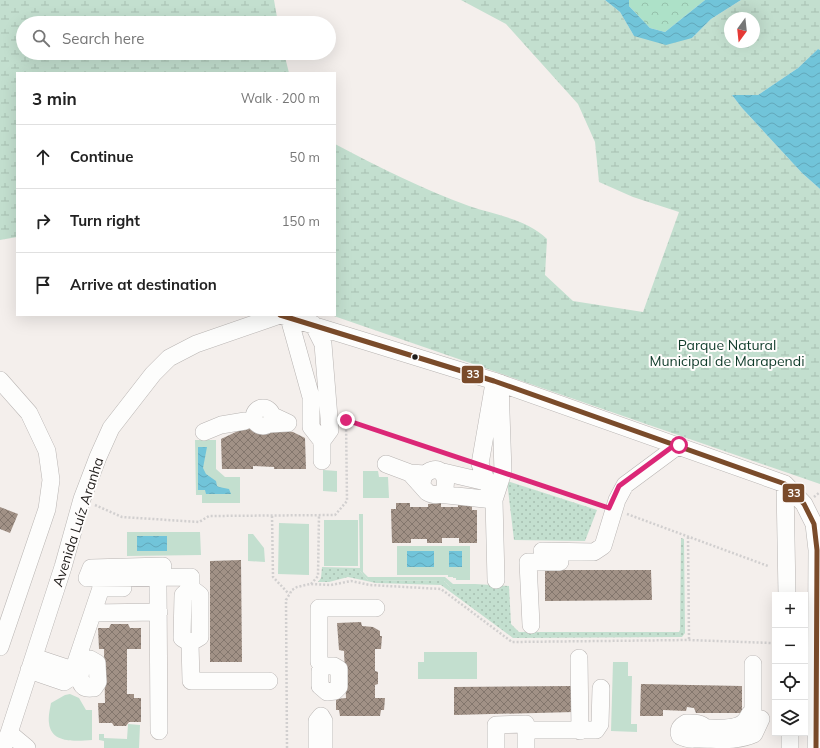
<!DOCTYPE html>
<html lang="en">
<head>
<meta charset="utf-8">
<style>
  body { margin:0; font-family:Mulish,sans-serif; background:#f2f2f2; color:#222 }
  .controls { position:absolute; right:12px; bottom:12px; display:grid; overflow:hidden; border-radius:0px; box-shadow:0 4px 16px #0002 }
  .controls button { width:36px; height:36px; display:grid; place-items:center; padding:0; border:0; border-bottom:1px solid #e0e0e0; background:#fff; color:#222; font:20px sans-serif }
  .compass { position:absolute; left:724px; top:12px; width:36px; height:36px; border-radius:50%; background:#fff; box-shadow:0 4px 16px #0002; rotate:195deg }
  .stop { position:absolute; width:12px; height:12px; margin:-9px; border:3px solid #db2777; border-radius:50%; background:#fff }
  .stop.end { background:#db2777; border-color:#fff; box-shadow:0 1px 4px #0008 }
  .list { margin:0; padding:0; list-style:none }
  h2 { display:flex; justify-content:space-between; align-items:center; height:52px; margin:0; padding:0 16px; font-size:17px }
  h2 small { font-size:13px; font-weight:400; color:#767676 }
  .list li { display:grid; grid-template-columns:26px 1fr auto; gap:12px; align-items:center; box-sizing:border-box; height:64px; padding:0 16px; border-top:1px solid #e0e0e0 }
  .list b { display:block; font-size:15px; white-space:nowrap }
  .list em { font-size:13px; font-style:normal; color:#767676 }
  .icon { flex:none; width:22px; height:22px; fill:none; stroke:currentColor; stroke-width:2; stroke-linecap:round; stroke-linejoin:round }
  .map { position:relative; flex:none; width:820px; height:748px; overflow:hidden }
  .search { position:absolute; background:#fff; box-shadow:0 4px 16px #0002; left:16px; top:16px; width:320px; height:44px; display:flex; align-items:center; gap:10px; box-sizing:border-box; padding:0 14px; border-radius:22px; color:#767676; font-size:15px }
  .panel { position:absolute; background:#fff; box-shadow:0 4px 16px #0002; left:16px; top:72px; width:320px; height:244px; border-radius:0px }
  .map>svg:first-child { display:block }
  .grass { fill:url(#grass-dots) }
  .forest { fill:url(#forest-crowns) }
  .wetland { fill:url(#wetland-marsh); fill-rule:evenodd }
  .green { fill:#c3dfcf }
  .water { fill:url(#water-waves) }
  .building { fill:url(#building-cross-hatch) }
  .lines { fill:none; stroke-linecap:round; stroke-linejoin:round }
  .minor-casing { stroke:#b8b4b2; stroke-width:18 }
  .path { stroke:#d1cfcf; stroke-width:2.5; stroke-dasharray:2 2; stroke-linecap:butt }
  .minor { stroke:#fdfdfc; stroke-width:17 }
  .bus-1-casing { stroke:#fffdfc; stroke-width:8 }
  .bus-1 { stroke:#7a4b2a; stroke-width:5 }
  .route { stroke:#db2777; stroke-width:5 }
  .bus-dot { fill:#201d1b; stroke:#fffdfc; stroke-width:1.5 }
  .labels { text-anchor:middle; stroke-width:4; stroke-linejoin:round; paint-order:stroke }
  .park-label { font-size:14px; fill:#0e3a29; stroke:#fffdfc }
  .street-label { font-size:14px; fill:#201d1b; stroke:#fffdfc }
  .line-badge { stroke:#fffdfc; stroke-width:1.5 }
  .badge-label { font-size:11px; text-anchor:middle; font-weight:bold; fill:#fff }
</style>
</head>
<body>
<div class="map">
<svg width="820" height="748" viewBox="0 0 820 748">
  <defs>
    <pattern id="grass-dots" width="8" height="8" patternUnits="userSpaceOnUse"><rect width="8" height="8" fill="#c3dfcf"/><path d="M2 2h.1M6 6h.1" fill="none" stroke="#a7bfb1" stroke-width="1.8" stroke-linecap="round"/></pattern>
    <pattern id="forest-crowns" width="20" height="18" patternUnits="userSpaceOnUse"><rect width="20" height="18" fill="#ade1c8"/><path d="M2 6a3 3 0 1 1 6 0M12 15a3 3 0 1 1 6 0" fill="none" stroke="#95c1ab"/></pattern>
    <pattern id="wetland-marsh" width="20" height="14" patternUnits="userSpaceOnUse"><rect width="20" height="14" fill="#c3dfcf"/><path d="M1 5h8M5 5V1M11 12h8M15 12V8" fill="none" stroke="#a7bfb1"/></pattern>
    <pattern id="water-waves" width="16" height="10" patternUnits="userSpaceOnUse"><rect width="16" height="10" fill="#71c4d9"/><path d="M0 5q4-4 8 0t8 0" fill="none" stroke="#62a8ba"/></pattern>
    <pattern id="building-cross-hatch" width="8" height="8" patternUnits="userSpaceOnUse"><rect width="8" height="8" fill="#a19186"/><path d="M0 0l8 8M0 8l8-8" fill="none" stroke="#83766d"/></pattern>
  </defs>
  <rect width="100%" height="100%" fill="#f4efec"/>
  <path class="grass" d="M507,481L597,510L585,541L514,540Z
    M681,538L684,539L685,633L682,637L513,638L441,585L376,583L348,577L329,582H318L321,578L322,567L360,568V571L368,580L444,581L451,588H475V584L509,586L511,624L519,632H679L680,630Z"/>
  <path class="forest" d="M629,0H705L665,32L650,28L629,6Z"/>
  <path class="wetland" d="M0,0H274L278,23H23V53H284L289,73H17V237L0,240Z
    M461,0H605L620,12L634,36L692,38L711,19L741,0H820V50L818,49L798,68L758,95H732L742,108L802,173L820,189V484L331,315H335V144C378,167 423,189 469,206C495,215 527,219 547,239L545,275L573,301L643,312L679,212L633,197L599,182L595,142L578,104L506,24ZM730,18H754V42H730Z"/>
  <path class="green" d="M195,440H216V469L225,477H240V503H202V495H196Z
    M323,470L337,471V492L323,491Z
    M363,471H378L379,477H388L389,498H363Z
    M359,514H363V572L368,577H445L453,584H475V588H451L444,581L368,580L360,571Z
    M324,520H358V566H324Z
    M279,523L309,524V575L278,574Z
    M127,532H200L201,555L127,556Z
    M248,534H253L264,548L265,562L248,561Z
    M397,546H470V580H456V578H453V577H448V575H397Z
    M424,652H477V679H418V662H424Z
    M613,662H628V676H632L631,724H637V732L611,731Z
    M70,694L79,698L86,710H92V740C76,741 51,744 49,723C48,716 50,709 51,703L65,695Z
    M128,724L140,725L139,748H104V741L99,740V734H104V738L127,739Z"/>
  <path class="water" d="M605,0H629V6L650,28L665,32L705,0H741L711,19L692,38L666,45L634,36L620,12Z
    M818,49L820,50V189L802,173L742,108L732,95H758L798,68Z
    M198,447H207L203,468L206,474L216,481L217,486L219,487L229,489L231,494H206L205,490H198Z
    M137,536H167V551H137Z
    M407,551H434V567H407Z
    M449,551H462V567H449Z"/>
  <path class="building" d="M254,427H266L293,432L305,438L306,469H274V467L253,466V469H222L221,439L238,431Z
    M396,503H410V507H428V504L441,503V507H458V503H472V510H477V543H459V538H442V543H427V539H411V543H392L391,509H396Z
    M0,507L18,514L10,533L0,529Z
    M241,560L242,662H210V561Z
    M545,570H651L652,600L545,601Z
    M361,622L362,626L373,627L380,631V636H382L381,649H375V671L378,672V684L375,685V698H385L384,710H381L380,716H340L339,710H336V699L346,698L344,651L339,650L337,623Z
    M111,624H128L130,628H141V649H127V694H134V698H141V722H129L126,726H114L112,723H99L98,703H105L104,649H99L98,628H109Z
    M641,684L742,686V713H696L694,708L687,707L686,711L663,710V716H640Z
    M573,686L574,712L454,715V687Z"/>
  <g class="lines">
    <g class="minor-casing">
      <path id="minor" d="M280,315L494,381L785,484L804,504L814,524L817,550L816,748
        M289,318L311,397V427L322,441L330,430L323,344L313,324
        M0,380L29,413L47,451L51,480L47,509L0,647
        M493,389L480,464L494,500
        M254 417a9 9 0 1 1 18 0a9 9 0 1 1-18 0Z
        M270,424L288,423L273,416
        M204,432L221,425L245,421
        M322,441V461
        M386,464L410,473
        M439,471L486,482
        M785,484L787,595
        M422,486C422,480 423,475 428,472C450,459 453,506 427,492L410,473L425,474
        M438,494L494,500
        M542,551L594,552L603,546L617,500L625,485L679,445
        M163,566L91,568L87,578L191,577V588
        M496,580L494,500L503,472L500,383
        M158,587L159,731
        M191,588L200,595V637L190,643L182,638L183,595Z
        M93,613L159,612
        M531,625L528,562H560
        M190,643L191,681H269
        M579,658L580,731
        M90,659L97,663L98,682L94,688C91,688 87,689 84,687C77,682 81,665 86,660Z
        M319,662V608H376
        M325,666H334L339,669V687L335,691L327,692L320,686V671Z
        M29,670L64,682L71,677L67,668L34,657
        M81,680L71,677L101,588H123
        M686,723C693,723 700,722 706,728L705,734C699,741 689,740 680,736L679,733C679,728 681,726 686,723Z
        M706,728C716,728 738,730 745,721C749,717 748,714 753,711V664
        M526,730H596L600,724L601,688
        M9,733L27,748
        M790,733V748
        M699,739C718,739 736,742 754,734L761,719
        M3,748L9,733L63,567L82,499L98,457L111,428L153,374L169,358L196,344L280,315
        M317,748V721L321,716L324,721V748
        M496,748V725L526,724V748"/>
    </g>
    <path class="path" d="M516,476L602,506
      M814,497L820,492
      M95,505L122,517L199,522L209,516L335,515L347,501L346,420L467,460
      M627,514L768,566
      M272,516L273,577L289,594
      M688,537L689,640
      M311,584L318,576L319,515
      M287,748L286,600L292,590L297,587L310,584L331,585L351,581L370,585L441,589L512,642L689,640L771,643"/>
    <use href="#minor" class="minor"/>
    <g class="bus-1-casing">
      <path id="bus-1" d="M280,315L494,381L785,484L804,504L814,524L817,550L816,748"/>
    </g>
    <use href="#bus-1" class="bus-1"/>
  </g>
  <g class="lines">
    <path class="route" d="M346,420L609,508L619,486L676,444L679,445"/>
  </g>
  <circle class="bus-dot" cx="415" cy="357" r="3.5"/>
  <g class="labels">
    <g class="park-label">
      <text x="727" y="350">Parque Natural<tspan x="727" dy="16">Municipal de Marapendi</tspan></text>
    </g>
    <g class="street-label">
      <text transform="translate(78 522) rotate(-72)" y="5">Avenida Luíz Aranha</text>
    </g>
  </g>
  <g class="line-badge">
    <rect x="461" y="365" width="23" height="19" rx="4" fill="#7a4b2a"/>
    <rect x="782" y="483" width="23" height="20" rx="4" fill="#7a4b2a"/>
  </g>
  <g class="badge-label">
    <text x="473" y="378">33</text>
    <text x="794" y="497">33</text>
  </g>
</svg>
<div class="controls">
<button>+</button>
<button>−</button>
<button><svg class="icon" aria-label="locate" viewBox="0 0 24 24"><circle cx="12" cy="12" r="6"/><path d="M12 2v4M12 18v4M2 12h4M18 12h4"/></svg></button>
<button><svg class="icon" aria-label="layers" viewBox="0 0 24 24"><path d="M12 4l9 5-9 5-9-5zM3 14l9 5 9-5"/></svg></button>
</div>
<svg class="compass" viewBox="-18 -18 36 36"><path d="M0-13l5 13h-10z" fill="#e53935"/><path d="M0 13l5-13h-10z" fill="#767676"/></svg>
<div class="stop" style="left:679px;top:445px"></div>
<div class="stop end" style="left:346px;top:420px"></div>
<div class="search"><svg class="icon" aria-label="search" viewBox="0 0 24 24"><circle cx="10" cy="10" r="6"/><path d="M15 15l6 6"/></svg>Search here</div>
<section class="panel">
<h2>3 min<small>Walk · 200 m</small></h2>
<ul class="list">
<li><svg class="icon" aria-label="ahead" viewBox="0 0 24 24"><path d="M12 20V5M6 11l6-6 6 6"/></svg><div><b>Continue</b></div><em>50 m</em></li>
<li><svg class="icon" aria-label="right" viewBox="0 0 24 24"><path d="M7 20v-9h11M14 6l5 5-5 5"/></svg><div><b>Turn right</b></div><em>150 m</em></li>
<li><svg class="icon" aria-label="arrive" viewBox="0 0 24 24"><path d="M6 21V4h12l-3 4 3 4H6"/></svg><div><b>Arrive at destination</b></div></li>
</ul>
</section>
</div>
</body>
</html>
